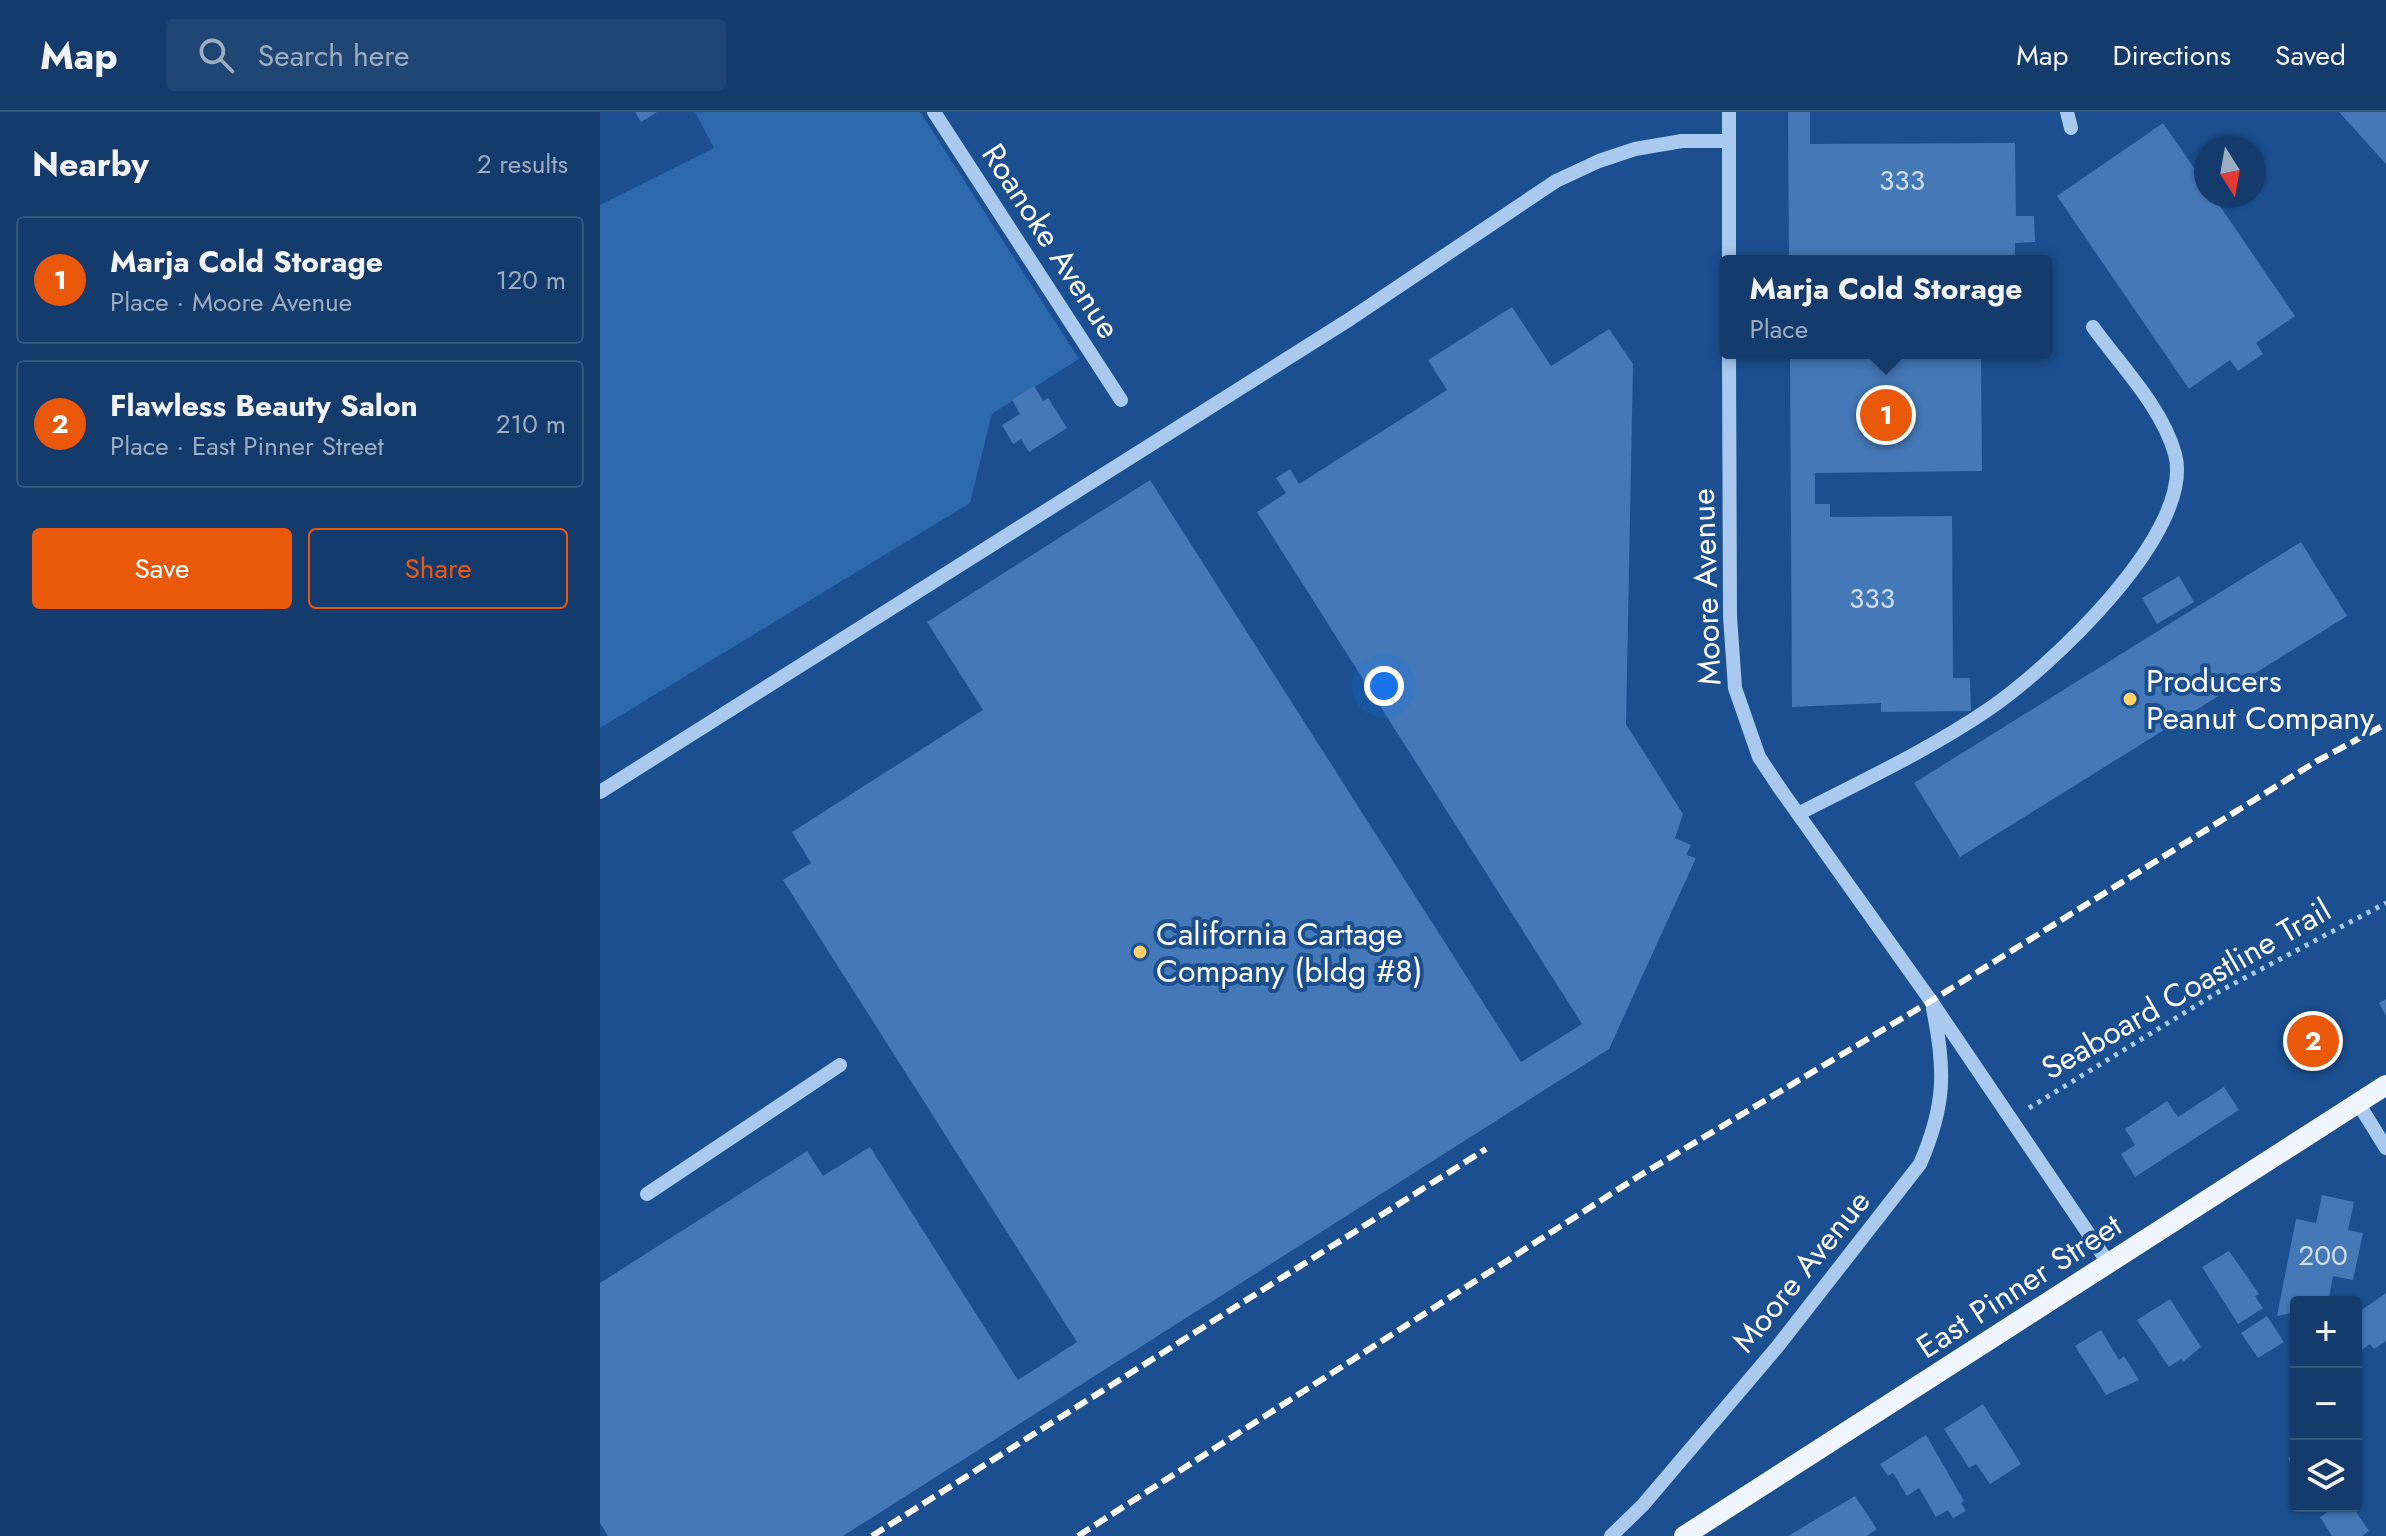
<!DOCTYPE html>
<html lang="en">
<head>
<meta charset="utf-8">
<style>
  body { margin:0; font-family:Jost,sans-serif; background:#214673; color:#f1f3f6 }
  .controls { position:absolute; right:24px; bottom:24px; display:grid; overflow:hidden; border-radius:8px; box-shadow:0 2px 6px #0004 }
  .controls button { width:72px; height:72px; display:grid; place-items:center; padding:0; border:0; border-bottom:2px solid #33557e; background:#143b6b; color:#f1f3f6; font:40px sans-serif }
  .compass { position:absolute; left:1594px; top:24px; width:72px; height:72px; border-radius:50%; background:#143b6b; box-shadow:0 2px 6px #0004; rotate:169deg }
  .you { position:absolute; left:784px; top:574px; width:28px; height:28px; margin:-20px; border:6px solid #fff; border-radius:50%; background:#1a73e8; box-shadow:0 0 0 12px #1a73e833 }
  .badge { display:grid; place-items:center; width:52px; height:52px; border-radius:50%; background:#ea580c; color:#fff; font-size:26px; font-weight:700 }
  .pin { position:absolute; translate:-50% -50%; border:4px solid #fff; box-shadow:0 2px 8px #0006 }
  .popup { position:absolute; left:1120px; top:143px; width:332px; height:104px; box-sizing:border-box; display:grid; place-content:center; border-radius:8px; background:#143b6b; filter:drop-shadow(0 2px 6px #0005); font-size:26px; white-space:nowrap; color:#9dadc1 }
  .popup b { font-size:30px; color:#f1f3f6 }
  .popup::after { content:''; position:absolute; left:50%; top:100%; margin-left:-16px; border:16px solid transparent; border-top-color:#143b6b }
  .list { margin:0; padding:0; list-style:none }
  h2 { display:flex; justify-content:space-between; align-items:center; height:104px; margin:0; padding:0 32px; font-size:34px }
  h2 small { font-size:26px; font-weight:400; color:#9dadc1 }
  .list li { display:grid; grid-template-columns:52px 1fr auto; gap:24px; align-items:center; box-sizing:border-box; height:128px; margin:0 16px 16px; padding:0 16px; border:2px solid #33557e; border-radius:8px }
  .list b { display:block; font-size:30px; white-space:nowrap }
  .list p { margin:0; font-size:26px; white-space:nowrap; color:#9dadc1 }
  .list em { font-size:26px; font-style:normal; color:#9dadc1 }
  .actions { display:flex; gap:16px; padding:24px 32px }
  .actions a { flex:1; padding:18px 0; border:2px solid #ea580c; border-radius:8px; text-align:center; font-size:28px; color:#ea580c }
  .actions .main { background:#ea580c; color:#fff }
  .icon { flex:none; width:44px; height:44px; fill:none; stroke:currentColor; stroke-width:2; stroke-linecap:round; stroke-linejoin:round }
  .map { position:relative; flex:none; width:1786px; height:1424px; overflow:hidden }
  header { display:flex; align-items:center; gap:48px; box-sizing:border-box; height:112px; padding:0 40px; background:#143b6b; border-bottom:2px solid #33557e }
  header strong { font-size:38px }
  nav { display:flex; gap:44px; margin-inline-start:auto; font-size:28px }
  .search { width:560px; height:72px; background:#214673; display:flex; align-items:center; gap:20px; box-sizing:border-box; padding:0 28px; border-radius:8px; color:#9dadc1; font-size:30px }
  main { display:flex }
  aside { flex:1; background:#143b6b }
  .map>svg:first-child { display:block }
  .green { fill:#2e69ad }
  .building { fill:#4478b7 }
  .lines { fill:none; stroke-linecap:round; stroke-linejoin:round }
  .path { stroke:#a9c9ee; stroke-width:5; stroke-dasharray:4 6; stroke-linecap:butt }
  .minor { stroke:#a9c9ee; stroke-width:14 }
  .major { stroke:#f0f6ff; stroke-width:20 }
  .rail { stroke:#fff; stroke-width:6; stroke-dasharray:14 6; stroke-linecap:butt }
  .poi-dot { fill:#ffd166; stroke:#1b4f8f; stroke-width:3 }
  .labels { text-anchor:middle; stroke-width:8; stroke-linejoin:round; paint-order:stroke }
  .number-label { font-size:28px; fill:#d0dded }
  .street-label { font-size:32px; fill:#fff; stroke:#1b4f8f }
  .poi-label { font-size:32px; fill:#fff; stroke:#1b4f8f; text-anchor:start }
</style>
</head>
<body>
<header>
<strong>Map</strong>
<div class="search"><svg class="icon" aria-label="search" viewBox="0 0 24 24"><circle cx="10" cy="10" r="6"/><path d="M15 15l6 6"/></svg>Search here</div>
<nav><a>Map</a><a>Directions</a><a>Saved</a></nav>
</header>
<main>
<aside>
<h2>Nearby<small>2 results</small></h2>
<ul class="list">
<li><span class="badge">1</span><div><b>Marja Cold Storage</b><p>Place · Moore Avenue</p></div><em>120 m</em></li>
<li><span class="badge">2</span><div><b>Flawless Beauty Salon</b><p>Place · East Pinner Street</p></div><em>210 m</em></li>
</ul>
<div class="actions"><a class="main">Save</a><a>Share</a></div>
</aside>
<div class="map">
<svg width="1786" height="1424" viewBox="0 0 1786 1424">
  <rect width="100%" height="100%" fill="#1b4f8f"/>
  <path class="green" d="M95,0H320L479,247L392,302L370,391L0,616V93L114,36Z"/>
  <path class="building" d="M35,0H57L41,10Z
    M1188,0H1210V32L1415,31L1416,104H1434L1435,130L1415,131V149H1189Z
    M1739,0H1786V52Z
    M1563,11L1606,73V84H1613L1695,204L1656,231L1663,242L1638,259L1630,248L1589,277L1457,84Z
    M912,195L951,254L1009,217L1033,252L1026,612L1083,702L1075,726L1091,733L1086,743L1096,746L1009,937L243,1424H8L0,1411V1171L207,1039L223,1064L270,1035L418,1268L477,1230L183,768L211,751L192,720L383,598L327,510L550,368L921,950L982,912L657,400L686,381L676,366L690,357L699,372L847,278L828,248Z
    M1190,241H1213V247L1381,246L1382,359L1215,361V392H1230V405L1352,404L1353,566H1370L1371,599L1281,600V591L1192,595Z
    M434,274L443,289L448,286L467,316L429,340L421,327L413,332L402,313L420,302L412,288Z
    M1701,430L1747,504L1360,745L1314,671Z
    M1579,464L1594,490L1557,512L1542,486Z
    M1786,887V904L1779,891Z
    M1717,909L1733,934L1706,950L1693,924Z
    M1624,975L1639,998L1535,1065L1521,1042L1535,1033L1525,1017L1567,989L1578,1005Z
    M1722,1083L1754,1090L1748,1118L1763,1121L1753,1168L1733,1164L1728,1190H1696V1200L1677,1204L1696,1107L1716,1111Z
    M1629,1139L1659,1182L1655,1184L1663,1196L1638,1212L1602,1155Z
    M1786,1181V1229L1774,1237L1770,1232L1758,1241L1756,1202Z
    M1570,1187L1601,1235L1583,1250L1581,1247L1569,1255L1537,1208Z
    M1667,1204L1684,1230L1658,1246L1641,1221Z
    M1501,1218L1519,1248L1524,1244L1539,1268L1506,1283L1475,1234Z
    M1383,1292L1421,1352L1390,1372L1376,1352L1369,1356L1344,1317Z
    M1326,1323L1364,1389L1361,1391L1366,1399L1353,1406L1348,1398L1336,1405L1319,1376L1307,1384L1293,1361L1288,1364L1280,1352Z
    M1696,1342V1359L1688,1346Z
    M1255,1384L1277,1417L1267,1424H1188Z
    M1736,1394H1752L1769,1419L1762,1424H1732L1720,1405Z"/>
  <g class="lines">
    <path class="path" d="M1429,996L1620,879L1786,791"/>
    <path class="minor" d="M334,0L521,288
      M1129,0V149
      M1467,0L1471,16
      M1129,241L1130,504L1135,576L1159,645L1181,678L1331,889L1509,1152
      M0,680L750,207L956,69L999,49L1035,37L1082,29H1129
      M1198,702C1262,669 1329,638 1389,597C1448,557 1596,420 1575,342C1562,295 1520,253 1493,215
      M1758,991L1786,1036
      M47,1082L240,953
      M1011,1424L1043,1393L1178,1234L1320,1052C1345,995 1346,958 1333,897"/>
    <path class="major" d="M1084,1424L1786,973"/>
    <path class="rail" d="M272,1424L886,1037
      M478,1424L1039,1064L1331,889L1717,649L1786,612"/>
  </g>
  <g class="poi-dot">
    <circle cx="1530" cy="587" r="8"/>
    <circle cx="540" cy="840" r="8"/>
  </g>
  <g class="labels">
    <g class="number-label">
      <text x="1302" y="78">333</text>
      <text x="1272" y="496">333</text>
      <text x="1723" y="1153">200</text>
    </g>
    <g class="street-label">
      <text transform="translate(451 129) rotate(57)" y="11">Roanoke Avenue</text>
      <text transform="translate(1106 475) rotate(-92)" y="11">Moore Avenue</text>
      <text transform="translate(1586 877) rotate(-30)" y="11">Seaboard Coastline Trail</text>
      <text transform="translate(1201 1159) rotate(-51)" y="11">Moore Avenue</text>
      <text transform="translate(1419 1174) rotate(-33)" y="11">East Pinner Street</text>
    </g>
    <g class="poi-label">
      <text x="1546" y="580">Producers<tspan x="1546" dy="37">Peanut Company</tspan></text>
      <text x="556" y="833">California Cartage<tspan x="556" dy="37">Company (bldg #8)</tspan></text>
    </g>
  </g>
</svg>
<div class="controls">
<button>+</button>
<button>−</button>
<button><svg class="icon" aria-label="layers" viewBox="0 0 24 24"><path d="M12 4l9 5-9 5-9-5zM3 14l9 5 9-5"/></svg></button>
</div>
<svg class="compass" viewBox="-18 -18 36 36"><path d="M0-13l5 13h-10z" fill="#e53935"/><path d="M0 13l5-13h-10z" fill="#9dadc1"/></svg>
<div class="you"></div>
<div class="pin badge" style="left:1286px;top:303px">1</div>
<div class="popup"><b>Marja Cold Storage</b>Place</div>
<div class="pin badge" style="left:1713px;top:929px">2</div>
</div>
</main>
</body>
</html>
